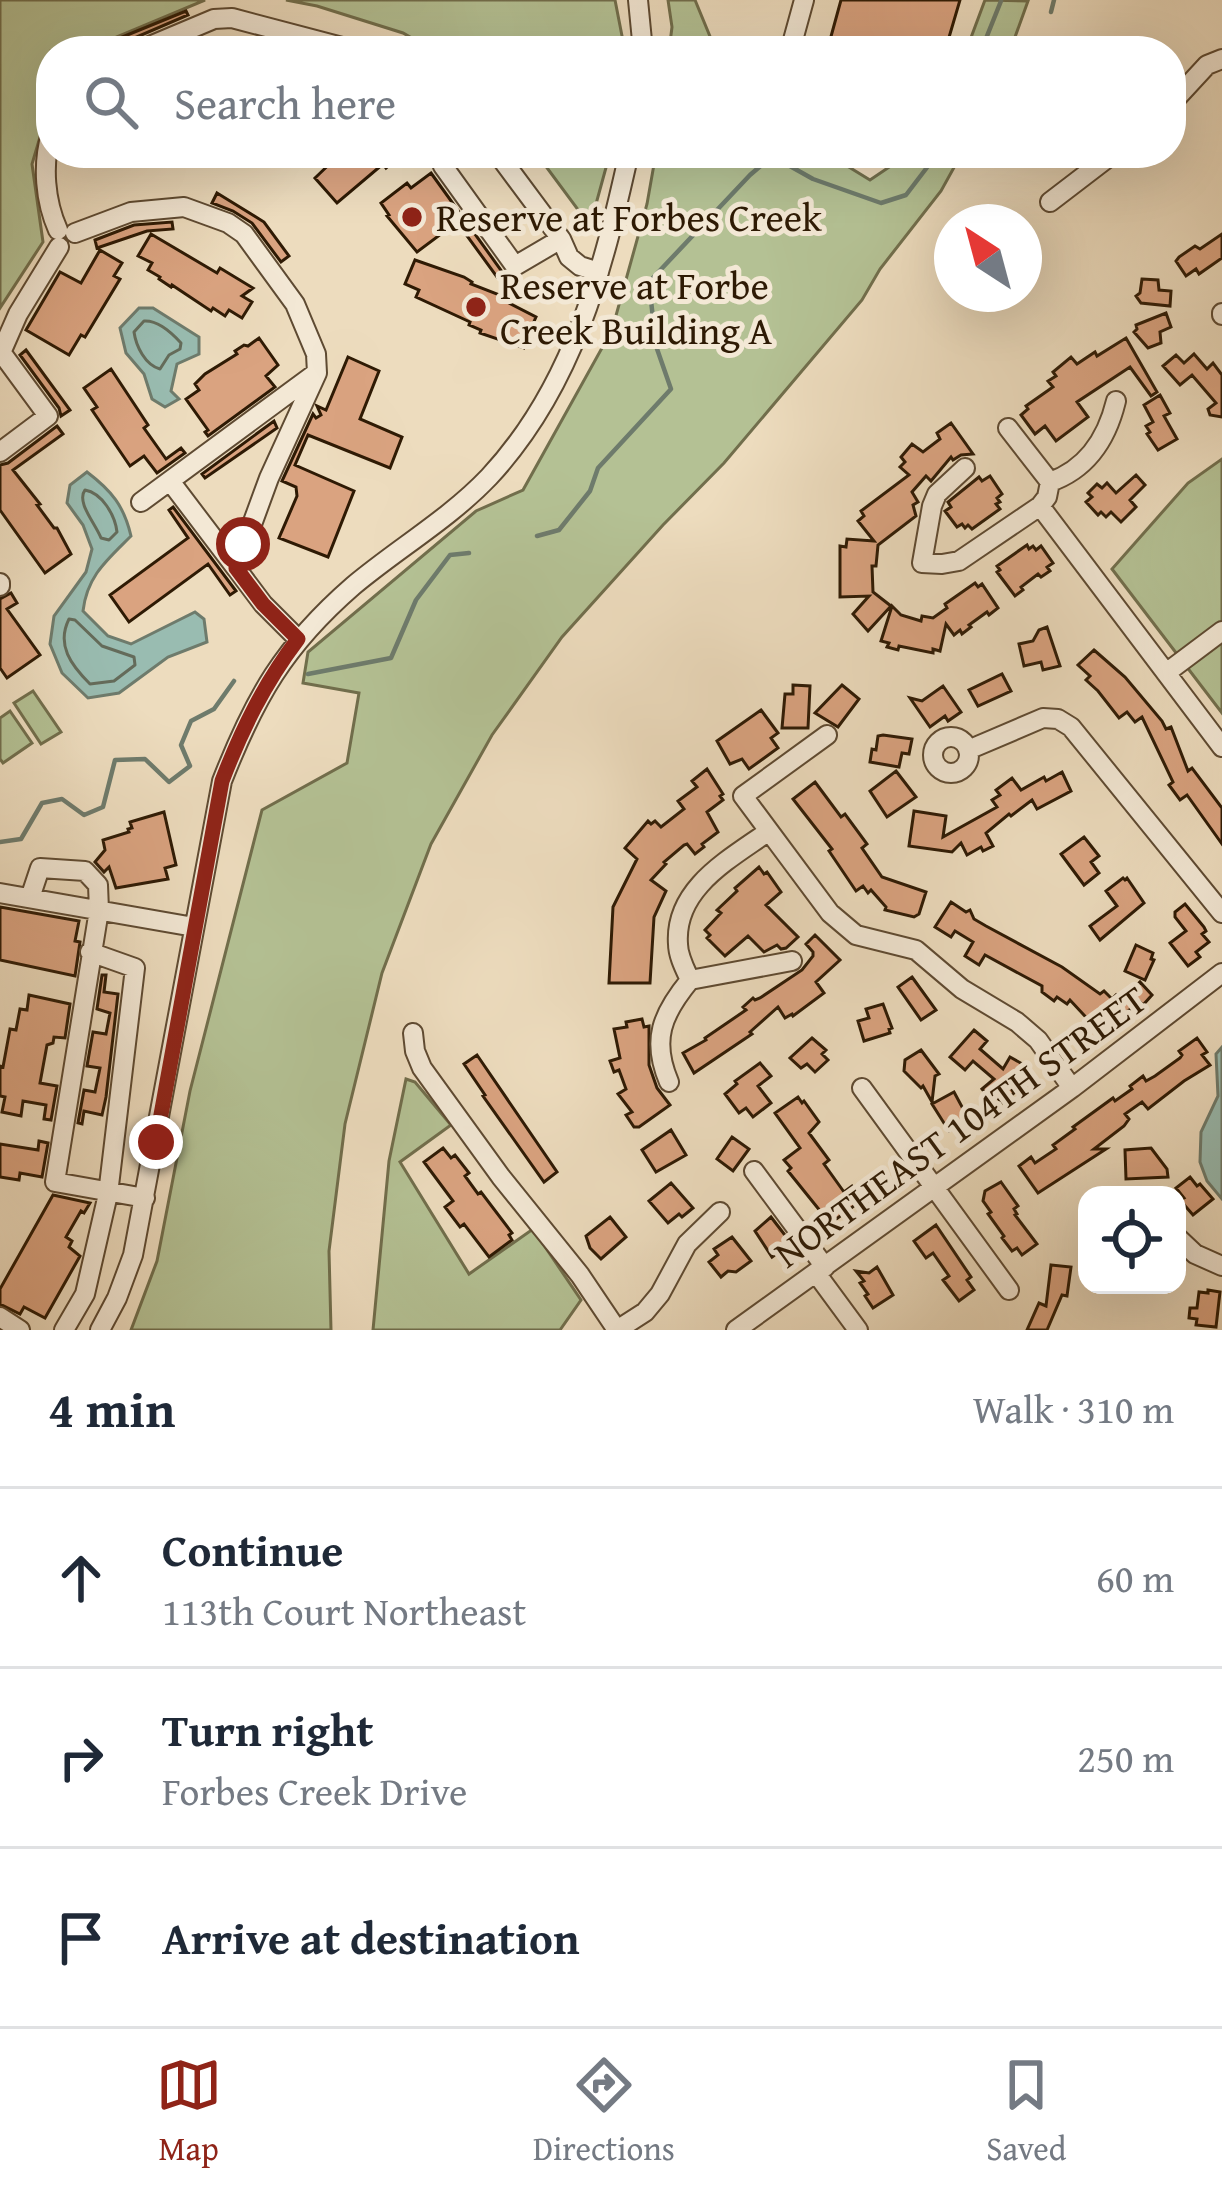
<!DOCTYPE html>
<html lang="en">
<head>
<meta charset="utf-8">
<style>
  body { margin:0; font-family:"Gentium Book Plus",serif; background:#f2f2f3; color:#1f2937 }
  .controls { position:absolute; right:36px; bottom:36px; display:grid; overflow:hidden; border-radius:24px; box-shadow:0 12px 48px #0002 }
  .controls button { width:108px; height:108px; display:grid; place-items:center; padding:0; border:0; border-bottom:3px solid #e0e1e3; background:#fff; color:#1f2937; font:60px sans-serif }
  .compass { position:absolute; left:934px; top:204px; width:108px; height:108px; border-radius:50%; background:#fff; box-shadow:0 12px 48px #0002; rotate:324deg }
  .stop { position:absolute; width:36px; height:36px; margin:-27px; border:9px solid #8f2418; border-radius:50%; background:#fff }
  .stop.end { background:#8f2418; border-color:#fff; box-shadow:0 3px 12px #0008 }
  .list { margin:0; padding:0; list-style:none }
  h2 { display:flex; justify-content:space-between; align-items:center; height:156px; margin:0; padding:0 48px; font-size:51px }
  h2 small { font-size:39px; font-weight:400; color:#747a83 }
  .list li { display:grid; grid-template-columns:78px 1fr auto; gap:36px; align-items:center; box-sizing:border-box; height:180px; padding:0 48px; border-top:3px solid #e0e1e3 }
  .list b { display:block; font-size:45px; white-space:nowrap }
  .list p { margin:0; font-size:39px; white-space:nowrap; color:#747a83 }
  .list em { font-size:39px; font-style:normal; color:#747a83 }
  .icon { flex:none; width:66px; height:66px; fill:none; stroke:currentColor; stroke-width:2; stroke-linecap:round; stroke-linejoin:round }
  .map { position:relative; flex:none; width:1222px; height:1330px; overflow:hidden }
  .search { position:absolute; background:#fff; box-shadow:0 12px 48px #0002; left:36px; right:36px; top:36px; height:132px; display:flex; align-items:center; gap:30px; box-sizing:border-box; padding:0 42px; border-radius:48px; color:#747a83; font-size:45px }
  .sheet { height:696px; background:#fff }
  nav { display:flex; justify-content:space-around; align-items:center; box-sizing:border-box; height:168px; border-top:3px solid #e0e1e3; background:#fff; font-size:33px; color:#747a83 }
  nav a { display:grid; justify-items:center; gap:6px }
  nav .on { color:#8f2418 }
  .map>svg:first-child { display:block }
  .green { fill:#b4c194; stroke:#716e4c; stroke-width:3 }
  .water { fill:#99bcb1; stroke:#6e7b6c; stroke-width:3 }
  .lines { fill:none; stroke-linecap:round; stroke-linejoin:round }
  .shore { stroke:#646b5a; stroke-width:3 }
  .stream { stroke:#6e7b6c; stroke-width:4.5 }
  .building { fill:#daa380; stroke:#2e1a04; stroke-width:3 }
  .minor-casing { stroke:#5e4a32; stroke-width:22 }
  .minor { stroke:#f3e8d5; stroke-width:18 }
  .route { stroke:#8f2418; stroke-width:15 }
  .poi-dot { fill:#8f2418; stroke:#f3e8d5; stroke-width:4.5 }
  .labels { text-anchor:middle; stroke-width:10; stroke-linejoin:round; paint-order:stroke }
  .poi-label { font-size:39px; fill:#2e1a04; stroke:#f3e8d5; text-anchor:start }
  .street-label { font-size:39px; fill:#2e1a04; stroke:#f3e8d5 }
</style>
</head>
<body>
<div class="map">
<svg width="1222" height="1330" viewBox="0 0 1222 1330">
  <rect width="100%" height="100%" fill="#eddcbe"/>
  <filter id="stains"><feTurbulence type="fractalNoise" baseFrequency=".00167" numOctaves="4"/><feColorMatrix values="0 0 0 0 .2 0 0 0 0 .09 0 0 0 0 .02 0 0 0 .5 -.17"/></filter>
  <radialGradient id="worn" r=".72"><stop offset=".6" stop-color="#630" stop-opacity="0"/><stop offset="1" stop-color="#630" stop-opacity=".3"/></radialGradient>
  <path class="green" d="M0,0H205L95,46L90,51H51V100L32,164L43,242L0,308Z
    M286,0H615L623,41L622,51H434L403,33L317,6Z
    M668,0H695L716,51H669L672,27Z
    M985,0L1028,1L1010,51H966Z
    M536,153H610L590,226Z
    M656,153H826L870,180L910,153H962L941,191L880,269L862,300L724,463L663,525L562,637L492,735L431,844L382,973L345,1124L329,1251L331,1330H131L157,1261L190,1091L262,810L347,763L359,693L303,683L308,652L476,511L523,490L612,330L647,204Z
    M1222,459V713L1112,569L1188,483Z
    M33,691L61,732L41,744L14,703Z
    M10,711L32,743L3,763L0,759V718Z
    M406,1079L415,1082L451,1125L400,1162L469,1274L533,1229L581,1300L560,1330H373L389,1161Z"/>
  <path class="water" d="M139,308H153L199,337V354L177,364L171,391L179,399L165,407L152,399L144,374L126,353L120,328Z
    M87,472C112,491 124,506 131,536C107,560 87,576 83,611L108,636L131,644L195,612L204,619L207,642L168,657L119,693L88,698L62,673L50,644L54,616L86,572L92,549L83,525L67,503L70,485Z
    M1222,1047V1199L1207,1181L1200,1162L1201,1132L1218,1096L1216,1054Z"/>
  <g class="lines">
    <path class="shore" d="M144,321C158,320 172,333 181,343L180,349L169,355L160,369C145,365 136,346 134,332Z
      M85,490C102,493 115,515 117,532L109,540L101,538C95,523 76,502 85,490Z
      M69,619L75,620L102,646L134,657L135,665L114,681L90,684C71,665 56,645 69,619Z"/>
    <path class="stream" d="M1051,12L1054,0
      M981,51L1001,1
      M537,536L559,530L590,491L598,468L671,389L656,346L649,282L750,175L772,156L813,179L881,203L906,195L938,153
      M308,674L391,658L416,600L450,555L469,553
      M0,842L21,839L42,803L62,799L84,815L103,807L115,760L145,759L169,782L190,766L181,745L191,721L214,709L234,681"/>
  </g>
  <path class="building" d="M841,0H960L945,51H827Z
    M186,11L188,15L132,39L125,51H88Z
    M341,153H403L386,168L383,164L337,203L315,178Z
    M431,173L503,273L497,277L457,222L417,252L387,216L389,215L381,203L407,183L411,188Z
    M217,193L264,222L289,256L281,262L252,223L233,211L212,203Z
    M172,222L173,229L147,231L97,248L95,240L134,225Z
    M151,234L217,273L220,268L253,288L242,296L252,302L242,318L229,310L225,316L213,308L211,311L172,285L171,287L159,279L160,277L148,270L152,263L138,256Z
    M1222,234V258L1199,274L1196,269L1186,276L1176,261L1179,257L1195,246L1200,249Z
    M100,250L122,263L114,276L120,279L85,337L81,335L69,355L26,330L60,272L81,283Z
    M415,260L464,277L472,282L471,284L510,299L509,303L536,317L532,326H535L524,348L480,333L481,330L469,325L470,322L416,297L419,290L405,284Z
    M1142,279L1158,280L1159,290L1171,291L1170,306L1141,303L1136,296L1140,293Z
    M1166,313L1171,327L1160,332L1161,343L1148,348L1134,332L1137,329L1136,325Z
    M259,338L278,365L266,376L275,387L208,436L205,432L208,430L186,399L199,390L195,384L205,374L237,354L235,351L244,345L248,346Z
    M1126,338L1157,392L1151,396L1130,367L1077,402L1088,417L1056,441L1045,426L1035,434L1021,415L1028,409L1026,406L1053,387L1048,381L1056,376L1053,372L1071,357L1077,364L1095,352L1097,356Z
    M26,350L70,410L61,416L59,408L20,355Z
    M1194,354L1207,369L1213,363L1222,375V417L1210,415L1208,409L1216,403L1192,375L1180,385L1163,366L1176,355L1184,363Z
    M348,357L379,371L360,419L402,437L390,468L308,435L295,465L354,491L328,557L279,538L297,496L296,487L282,481L313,414L316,418L321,415L317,406L326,410Z
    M111,369L148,425L144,428L166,459L181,448L185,453L157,473L144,456L130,466L92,410L97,407L84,388Z
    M1160,395L1170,413L1164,416L1177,439L1158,450L1147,434L1150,432L1146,426L1153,422L1144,405Z
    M274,421L277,428L205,478L202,474Z
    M951,423L973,454L961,455L953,460L951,457L931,481L926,476L912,492L918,502L913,505L916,516L878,545L876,566H872L873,592L891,606L868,631L853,614L869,596L840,597V546L846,547L847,539L874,541L858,521L864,516L861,511L909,475L900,467L905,462L901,457L912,444L923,452L940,439L937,433Z
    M57,426L63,434L13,470L40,504L37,505L54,528H57L71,554L45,573L0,510V465L8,463Z
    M1136,475L1145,485L1130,500L1136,507L1121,522L1111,512L1106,517L1101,512L1098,515L1086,502L1092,497L1088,493L1097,484L1102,488L1107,483L1116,493Z
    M990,476L1002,494L997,498L1000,502L996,504L1000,509L972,529L968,525L965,528L962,524L957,527L945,511L951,507L948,502L979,477L982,481Z
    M173,507L236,591L230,595L208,564L129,622L110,595L188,538L169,510Z
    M1027,545L1029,549L1033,546L1036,550L1041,546L1053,563L1047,567L1050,571L1041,577L1038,574L1021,587L1023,590L1015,596L997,572L1000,570L997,566Z
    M975,583L978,587L982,584L998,608L989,615L987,612L969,625L971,627L962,634L960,630L954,635L946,624L940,651L933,649V653L899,646L898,650L887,647L889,643L881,641L892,606L901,615L921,621L922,616L933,618L947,608L945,604Z
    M11,593L17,603L7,609L40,655L7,678L0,668V599Z
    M1047,627L1060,666L1043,670L1041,662L1024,666L1019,644L1033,641L1039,630Z
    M1094,650L1125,677L1162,721L1166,729L1171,727L1188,771L1192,768L1222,808V844L1187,795L1180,800L1169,785L1173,782L1142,717L1135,722L1127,712L1119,718L1098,691L1086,680L1090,676L1078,665Z
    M1002,674L1011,691L978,706L969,690Z
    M793,685L810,686L808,728H782L785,694H793Z
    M842,685L859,699L838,727L815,713Z
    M943,686L961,712L948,721L945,716L930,727L910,698L922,701Z
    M761,710L778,733L771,738L778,748L749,769L742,759L730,764L717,741Z
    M883,735L912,739L909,754L902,753L899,767L870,762L872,749L876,750L878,736Z
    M707,769L723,794L720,796L723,800L707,812L718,832L702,844L704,847L695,854L687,844L684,845L664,862L666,864L651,880L666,891L654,917L650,983H609L613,907L637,859L625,848L648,821L651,824L655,821L661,827L684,809L678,801L697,787L692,781Z
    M896,771L916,797L887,817L870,791Z
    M1062,772L1071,791L1037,809L1032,800L1011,816L1009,814L986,833L993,846L983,851L981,847L967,855L961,843L952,852L909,846L914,811L946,816L943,837L997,807L992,800L1000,795L996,790L1012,778L1021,790L1044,777L1046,781Z
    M815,782L841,817L845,814L867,844L862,848L882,877L926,892L919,914L914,917L885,910L886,907L871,890L868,893L863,886L856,891L829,851L832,849L793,799Z
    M164,812L176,865L165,868L168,879L116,888L109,867L104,872L95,862L105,850L103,840L129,832L128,829L132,828L130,822Z
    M1084,837L1099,856L1091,862L1099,873L1084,885L1061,854Z
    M759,867L764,874L767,872L781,892L766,905L798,937L786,948L781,949L777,945L764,952L748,936L725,956L707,938L710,935L705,930L721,913L717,910L737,891L735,888Z
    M1123,878L1125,880L1127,878L1144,903L1100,940L1090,926L1117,906L1106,891Z
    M951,902L966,912L970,910L974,919L986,926L1062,967L1100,994L1104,991L1112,999L1116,995L1121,1001L1140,982L1152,995L1143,1005L1139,1001L1114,1024L1109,1025L1105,1020L1096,1028L1070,1000L1067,1004L1057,997L1054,1001L1042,992V986L985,955L979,965L965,956L973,942L955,931L951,937L935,927Z
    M1185,904L1204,927L1206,931L1202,934L1209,942L1196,952L1200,957L1188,966L1170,943L1186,931L1175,917V912Z
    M0,907L79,921L75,941L80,942L75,976L0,960Z
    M815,935L840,960L816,982L824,993L793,1016L792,1014L785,1018L778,1007L750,1032L752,1034L694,1073L683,1053L706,1040L705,1038L746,1010L743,1007L753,998L755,1000L760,998L802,970L813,956V952L806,944Z
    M1136,945L1153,953L1151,959L1154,960L1145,980L1125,971Z
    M102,975H106L104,992L118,994L106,1097L102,1115L84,1111L82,1124L78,1123L84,1090L95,1092L100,1068L87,1066L93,1032L106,1034L110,1013L97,1009Z
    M912,977L936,1010L921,1020L898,987Z
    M29,995L70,1004L65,1038L54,1037L53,1043L47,1045L40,1083L57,1086L51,1120L44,1119L46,1105L23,1101L21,1116L2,1112L5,1097L0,1096V1066L3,1067L10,1029L16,1030L20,1009L27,1010Z
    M883,1004L892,1028L889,1029L890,1033L864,1041L858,1021L869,1018L866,1009Z
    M642,1019L644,1027L649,1026V1065L657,1088L670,1105L639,1127H634L626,1115L632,1112L618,1094L626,1089L619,1070L614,1072L610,1061L620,1058L614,1029L627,1027L626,1022Z
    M974,1030L987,1041L980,1049L1003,1069L1010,1057L1026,1066L1017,1083L1019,1084L1012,1090L1014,1093L1002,1103L995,1095L990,1099L982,1089L994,1079L973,1061L965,1070L950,1057Z
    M812,1038L826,1050L822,1054L828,1060L815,1072L807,1064L801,1068L790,1058Z
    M1197,1038L1207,1052L1202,1055L1210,1065L1184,1081L1148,1109L1142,1102L1125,1114L1129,1119L1124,1126L1094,1149H1106L1038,1193L1019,1166L1031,1157L1035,1163L1056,1149L1053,1145L1075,1129L1073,1127L1113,1098L1115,1101L1132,1089L1130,1086L1143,1076L1146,1081L1155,1076L1180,1058L1182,1055L1179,1051Z
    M921,1050L939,1074L935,1076L932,1102L923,1086L921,1088L904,1071L905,1060Z
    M477,1055L557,1172L544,1182L483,1096L485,1095L464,1064Z
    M760,1063L771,1076L758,1086L771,1103L753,1117L746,1108L739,1113L725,1094L737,1084L735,1081Z
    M954,1092L968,1118L949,1131L932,1104Z
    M798,1097L802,1103L804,1101L819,1122L809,1133L829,1160L824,1164L844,1192L852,1186L862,1200L827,1226L818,1214L821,1212L788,1171L791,1168L784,1160L800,1148L775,1113Z
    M671,1130L686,1155L656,1172L642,1150Z
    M732,1137L749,1149L733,1171L717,1159Z
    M39,1141L48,1143L42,1177L20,1173L19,1180L0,1177V1144L38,1150Z
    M443,1148L451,1158L455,1155L469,1173L465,1176L478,1194L481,1192L512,1233L509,1235L512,1240L489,1257L464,1224L460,1227L445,1207L453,1201L424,1162Z
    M1151,1148L1167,1169L1168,1177L1126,1179L1125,1150Z
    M1190,1177L1197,1186L1200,1184L1213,1199L1193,1215L1180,1200L1184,1198L1176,1188Z
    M1001,1182L1018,1206L1014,1209L1017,1214L1015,1215L1037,1244L1022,1255L1017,1248L1012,1251L1002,1238L1004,1236L988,1214L991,1212L983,1201L985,1191Z
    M671,1183L693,1208L682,1217L679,1214L668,1223L649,1201Z
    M53,1195L90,1203L84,1213L81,1211L66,1237L72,1241L69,1247L80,1256L45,1318L24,1307L20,1314L0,1304V1289Z
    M610,1217L626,1237L601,1259L590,1248L586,1236Z
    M771,1217L791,1243L772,1257L755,1231Z
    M936,1225L971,1277L967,1280L974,1290L959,1301L943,1280L949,1276L933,1253L926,1258L914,1241Z
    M732,1237L751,1261L736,1272L728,1271L721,1277L709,1262L718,1255L714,1249Z
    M1051,1265L1071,1267L1067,1296L1062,1295L1047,1330H1027L1039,1303L1046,1306Z
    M877,1267L893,1295L873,1308L865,1296L868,1294L860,1283L864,1281L856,1271L869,1273Z
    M1208,1290L1220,1292L1216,1327L1196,1325L1197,1319L1189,1318L1190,1308H1197L1199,1292L1208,1293Z"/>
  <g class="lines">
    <g class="minor-casing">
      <path id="minor" d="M638,0L643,51
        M138,51L214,19L232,18L357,51
        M790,51L804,0
        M1171,104L1207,65L1222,59
        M51,134C42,165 45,201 58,230
        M452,153L443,166L515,266L561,239
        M497,153L561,239L569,257L580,266L599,272
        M1050,202L1114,153
        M75,233L131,212L184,207L228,223L244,234L295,304L316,354L317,373L269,478L236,568L263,604L298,639
        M1222,313V315
        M0,355L18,314L59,247
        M1008,428L1050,482L1047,497L1040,506L1222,747
        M0,452L48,416L1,352
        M965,468L937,494L932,506L922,563L942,564L959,561L1040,506
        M170,481L236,568
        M1050,482C1087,469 1107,438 1116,401
        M141,502L316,373
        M0,583V586
        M1166,673L1222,631
        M827,735L743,796L830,913L856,935L916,950L962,989L1017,1022L1038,1040L1072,1088
        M933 755a18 18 0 1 1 36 0a18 18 0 1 1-36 0Z
        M968,750L1043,718L1058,719L1071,727L1222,913
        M0,893L194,927
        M30,898L40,868L85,871L98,885L99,910L55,1182L145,1198
        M690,980C685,969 678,956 678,944C674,888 730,859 769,831
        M413,1033L415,1051L422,1068L501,1177L580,1275L617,1330
        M669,1082C651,1040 662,1014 690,980L792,961
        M862,1088L1009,1290
        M754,1171L825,1267
        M1177,1237L1195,1254L1222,1266
        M816,1273L858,1330
        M0,1317L20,1330
        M64,1330L85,1294L108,1194L135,968L90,952
        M100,1330L117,1298L133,1255L222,781C255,697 284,646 353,586C397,549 449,519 489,477C573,387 603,270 629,153
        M617,1330L645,1312L660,1294L687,1244L720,1212
        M736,1330L1072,1088L1222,973"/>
    </g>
    <use href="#minor" class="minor"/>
  </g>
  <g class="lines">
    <path class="route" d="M156,1142L222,781C242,729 264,684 298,639L263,604L236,568L243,544"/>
  </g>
  <g class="poi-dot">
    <circle cx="412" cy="217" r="12"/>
    <circle cx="476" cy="307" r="12"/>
  </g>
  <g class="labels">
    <g class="poi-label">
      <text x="436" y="231">Reserve at Forbes Creek</text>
      <text x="500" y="299">Reserve at Forbe<tspan x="500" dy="45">Creek Building A</tspan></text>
    </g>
    <g class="street-label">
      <text transform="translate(960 1126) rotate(-36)" y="14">NORTHEAST 104TH STREET</text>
    </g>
  </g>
  <rect width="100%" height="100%" filter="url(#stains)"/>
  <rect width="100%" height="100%" fill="url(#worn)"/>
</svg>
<div class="controls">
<button><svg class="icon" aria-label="locate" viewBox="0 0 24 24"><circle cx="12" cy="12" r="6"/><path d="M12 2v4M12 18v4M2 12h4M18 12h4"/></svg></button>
</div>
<svg class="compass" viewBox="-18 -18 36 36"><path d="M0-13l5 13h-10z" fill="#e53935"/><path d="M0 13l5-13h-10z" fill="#747a83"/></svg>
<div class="stop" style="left:243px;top:544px"></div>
<div class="stop end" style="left:156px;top:1142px"></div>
<div class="search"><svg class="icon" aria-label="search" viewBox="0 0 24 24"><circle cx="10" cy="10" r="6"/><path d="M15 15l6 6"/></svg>Search here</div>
</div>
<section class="sheet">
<h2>4 min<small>Walk · 310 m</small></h2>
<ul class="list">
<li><svg class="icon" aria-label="ahead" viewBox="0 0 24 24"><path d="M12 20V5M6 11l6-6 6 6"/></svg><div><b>Continue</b><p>113th Court Northeast</p></div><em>60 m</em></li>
<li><svg class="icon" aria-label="right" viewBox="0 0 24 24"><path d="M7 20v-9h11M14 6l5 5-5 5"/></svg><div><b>Turn right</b><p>Forbes Creek Drive</p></div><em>250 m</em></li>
<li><svg class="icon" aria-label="arrive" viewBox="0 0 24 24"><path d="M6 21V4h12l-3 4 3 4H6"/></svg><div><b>Arrive at destination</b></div></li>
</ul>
</section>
<nav>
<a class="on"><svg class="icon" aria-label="map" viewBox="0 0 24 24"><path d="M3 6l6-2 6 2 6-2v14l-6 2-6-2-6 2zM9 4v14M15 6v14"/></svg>Map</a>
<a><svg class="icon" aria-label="directions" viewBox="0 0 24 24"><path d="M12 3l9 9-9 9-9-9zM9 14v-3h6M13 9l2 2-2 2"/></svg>Directions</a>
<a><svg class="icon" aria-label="saved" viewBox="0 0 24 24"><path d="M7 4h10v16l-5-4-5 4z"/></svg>Saved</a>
</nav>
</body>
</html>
